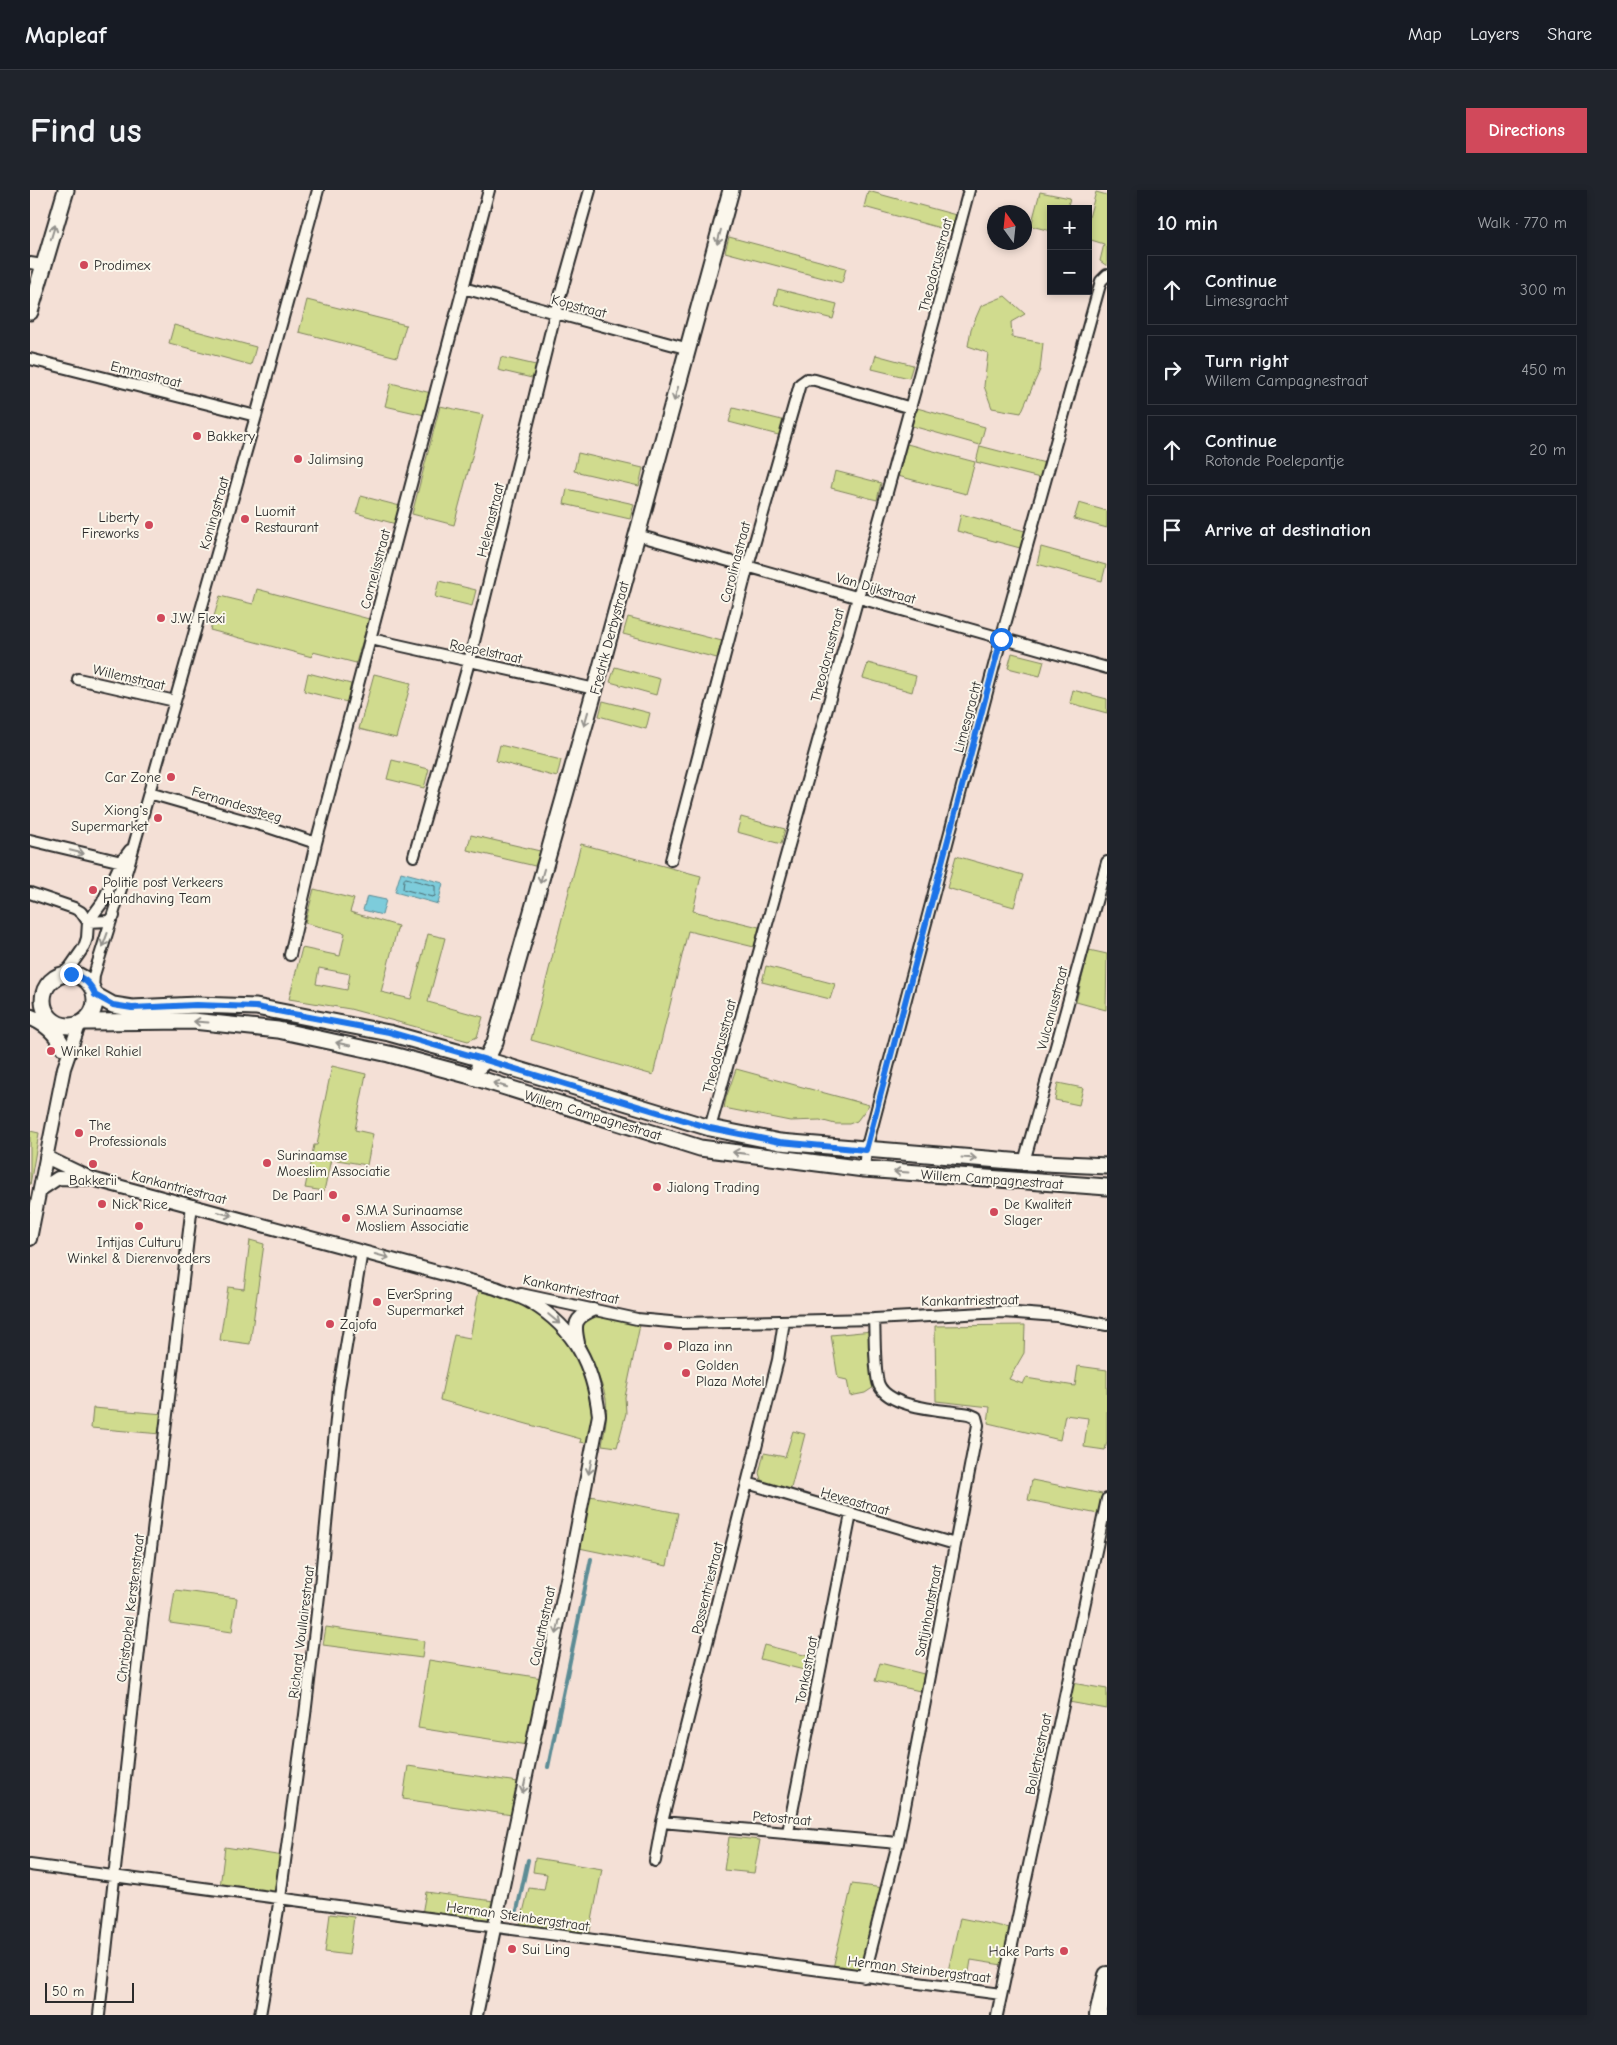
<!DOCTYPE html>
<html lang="en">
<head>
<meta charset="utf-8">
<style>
  body { margin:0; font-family:"Comic Neue",sans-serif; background:#20242c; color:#f1f3f6 }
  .controls { position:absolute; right:15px; top:15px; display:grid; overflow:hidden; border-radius:0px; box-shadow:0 2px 8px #0003 }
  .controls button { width:45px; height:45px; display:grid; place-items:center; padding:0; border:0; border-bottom:1px solid #363941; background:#171b24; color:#f1f3f6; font:25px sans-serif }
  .compass { position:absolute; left:957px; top:15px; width:45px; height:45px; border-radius:50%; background:#171b24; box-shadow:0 2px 8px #0003; rotate:345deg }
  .scale { position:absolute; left:15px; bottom:12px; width:89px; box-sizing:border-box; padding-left:5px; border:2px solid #2b2b2b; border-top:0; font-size:14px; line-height:18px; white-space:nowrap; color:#2b2b2b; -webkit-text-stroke:4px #fbf7ec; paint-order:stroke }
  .stop { position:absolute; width:15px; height:15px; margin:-11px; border:4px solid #1a73e8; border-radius:50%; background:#fff }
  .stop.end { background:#1a73e8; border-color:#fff; box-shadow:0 1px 5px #0008 }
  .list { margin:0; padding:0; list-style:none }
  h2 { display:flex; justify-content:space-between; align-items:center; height:65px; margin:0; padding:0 20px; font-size:21px }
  h2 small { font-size:16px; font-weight:400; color:#9ea1a6 }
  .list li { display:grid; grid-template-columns:32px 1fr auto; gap:15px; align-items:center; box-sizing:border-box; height:70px; margin:0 10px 10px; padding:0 10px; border:1px solid #363941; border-radius:0px }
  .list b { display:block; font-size:19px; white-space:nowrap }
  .list p { margin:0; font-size:16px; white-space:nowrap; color:#9ea1a6 }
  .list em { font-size:16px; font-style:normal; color:#9ea1a6 }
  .icon { flex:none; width:28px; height:28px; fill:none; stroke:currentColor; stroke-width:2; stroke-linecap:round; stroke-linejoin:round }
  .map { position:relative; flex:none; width:1077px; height:1825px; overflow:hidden; border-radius:0px }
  header { display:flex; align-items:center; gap:30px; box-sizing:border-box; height:70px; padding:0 25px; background:#171b24; border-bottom:1px solid #363941 }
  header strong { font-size:24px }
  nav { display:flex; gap:28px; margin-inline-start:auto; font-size:18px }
  .intro { display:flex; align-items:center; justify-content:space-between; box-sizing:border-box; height:120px; padding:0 30px }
  h1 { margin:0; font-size:35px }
  .button { padding:12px 22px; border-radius:0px; background:#d1495b; color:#fff; font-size:18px; font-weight:700 }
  main { display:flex; gap:30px; padding:0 30px }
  aside { flex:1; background:#171b24; border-radius:0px; box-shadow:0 2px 8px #0003 }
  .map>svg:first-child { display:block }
  .green { fill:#d0db8e; stroke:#7e835c; fill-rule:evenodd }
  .water { fill:#7dccdb; stroke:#5c8c95 }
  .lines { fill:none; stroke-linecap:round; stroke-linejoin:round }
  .shore { stroke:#4c6b71; stroke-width:1 }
  .stream { stroke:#5c8c95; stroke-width:4 }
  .minor-casing { stroke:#2b2b2b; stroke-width:14 }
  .tertiary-casing { stroke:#2b2b2b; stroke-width:16 }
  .secondary-casing { stroke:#2b2b2b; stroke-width:19 }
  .primary-casing { stroke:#2b2b2b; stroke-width:20 }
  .minor { stroke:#fbf7ec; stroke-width:10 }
  .tertiary { stroke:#fbf7ec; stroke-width:12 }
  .secondary { stroke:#fbf7ec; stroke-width:15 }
  .primary { stroke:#fbf7ec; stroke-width:16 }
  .oneway { stroke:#93918c }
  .route { stroke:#1a73e8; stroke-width:6 }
  .poi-dot { fill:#d1495b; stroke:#fbf7ec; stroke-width:2 }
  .labels { text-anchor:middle; stroke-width:4; stroke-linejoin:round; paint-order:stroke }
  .poi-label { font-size:14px; fill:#2b2b2b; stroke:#fbf7ec; text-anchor:start }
  .street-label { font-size:14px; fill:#2b2b2b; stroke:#fbf7ec }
</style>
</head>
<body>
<header>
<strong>Mapleaf</strong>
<nav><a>Map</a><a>Layers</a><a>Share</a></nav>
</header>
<div class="intro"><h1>Find us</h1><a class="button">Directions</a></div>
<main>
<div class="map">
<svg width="1077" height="1825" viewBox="0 0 1077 1825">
  <rect width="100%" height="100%" fill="#f4e0d6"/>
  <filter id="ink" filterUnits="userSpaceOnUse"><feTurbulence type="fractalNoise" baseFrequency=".02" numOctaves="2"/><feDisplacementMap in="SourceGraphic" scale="10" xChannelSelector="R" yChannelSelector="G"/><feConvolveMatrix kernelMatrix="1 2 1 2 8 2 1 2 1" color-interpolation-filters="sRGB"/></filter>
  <g filter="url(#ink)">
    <path class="green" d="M838,1L926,25L921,41L834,17Z
      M1010,2L1040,8L1037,19H1021V41L1001,36Z
      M1066,2L1077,5V76L1070,71L1074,54L1058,49V31Z
      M699,47L816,78L812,93L695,62Z
      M748,99L807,114L803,129L744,114Z
      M975,106L995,124L981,132L982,147L1013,153L1010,180L991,223L962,218L954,196L958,163L938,156L941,139L951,116Z
      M277,110L376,135L367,167L269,142Z
      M144,135L226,157L221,175L139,153Z
      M846,165L883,175L879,188L842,179Z
      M471,167L510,176L506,189L468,180Z
      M361,193L405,204L399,226L355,216Z
      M410,216L453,225L424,335L382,324Z
      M703,218L756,231L752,246L699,232Z
      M887,218L955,237L950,255L882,236Z
      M877,254L945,272L936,304L868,286Z
      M950,256L1015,273L1010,288L946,272Z
      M548,263L613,278L609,296L544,281Z
      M805,281L851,293L847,310L801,298Z
      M537,299L604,314L600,329L534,314Z
      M331,306L370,316L366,334L326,323Z
      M1049,313L1077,321V338L1044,329Z
      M931,324L995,341L990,358L927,341Z
      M1011,357L1076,375L1072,391L1007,374Z
      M409,391L446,400L442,416L405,407Z
      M227,399L339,429L326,473L283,462L282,467L180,440L190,406L223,414Z
      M598,427L692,451L687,468L593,444Z
      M982,463L1014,471L1010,486L978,478Z
      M838,473L886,486L882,502L833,488Z
      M585,477L630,489L626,505L580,492Z
      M278,483L321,494L317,512L274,501Z
      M344,484L381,493L366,548L329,539Z
      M1043,500L1077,509V523L1040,513Z
      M573,511L620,523L616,539L569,526Z
      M470,555L531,570L527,587L466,571Z
      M362,570L399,579L394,598L357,589Z
      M711,627L755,639L751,654L707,642Z
      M441,645L510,661L505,676L437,660Z
      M551,654L671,686L663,721L729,737L724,757L658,741L623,885L501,850Z
      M926,666L993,685L984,717L917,698Z
      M284,699L324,709L320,722L368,736L351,802L381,809L398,744L415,748L398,812L453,827L447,847L438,851L320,819L259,809L272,758L310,766L315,743L275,733ZM289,778L320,784L317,800L286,794Z
      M1059,760L1077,764L1076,820L1046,812Z
      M736,776L805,794L800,809L732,792Z
      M302,876L336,884L325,940L343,944L337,975L301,969L294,1001L275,998L284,955H287L291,935L290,934Z
      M706,879L839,915L827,931L819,934H805L790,930L760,931L694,918L696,908Z
      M1028,893L1053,898L1049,915L1025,910Z
      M0,941L9,943L0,995Z
      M220,1050L234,1054L220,1154L190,1150L198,1097L214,1099Z
      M449,1101C469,1106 490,1109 507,1121C551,1151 568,1203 561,1254L550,1252L551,1249L410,1210L424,1145L440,1148Z
      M559,1126L574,1127L610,1135L595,1207L596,1223L587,1257L572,1255C575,1240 578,1224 576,1209C572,1188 550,1153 552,1135C553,1131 556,1129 559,1126Z
      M995,1135L994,1163L979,1189L993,1194L996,1188L1045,1196L1048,1176L1077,1180V1252L1075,1260L1054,1257L1058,1228L1035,1225L1030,1250L958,1233L960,1217L906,1211L905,1136Z
      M842,1141L847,1195L835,1203L820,1206L817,1190L808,1188L801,1145Z
      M63,1218L134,1224L131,1244L61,1238Z
      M763,1241L775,1244L760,1302L732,1293L729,1283L734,1263L755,1267Z
      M1002,1290L1072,1304L1068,1324L998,1310Z
      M560,1306L648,1323L637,1376L549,1358Z
      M145,1400L207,1408L202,1442L140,1433Z
      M296,1437L394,1451L392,1468L293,1455Z
      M734,1455L786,1468L782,1482L730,1469Z
      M399,1470L512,1488L498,1555L388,1538Z
      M850,1473L894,1484L890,1501L845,1491Z
      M1042,1493L1077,1499V1519L1039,1512Z
      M378,1576L488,1592L482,1625L373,1609Z
      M699,1647L730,1650L724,1683L694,1680Z
      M195,1657L253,1666L247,1700L241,1703L190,1697Z
      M505,1668L572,1679L559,1746L490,1735L499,1698L514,1700L517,1684L503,1682Z
      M822,1694L854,1698L833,1778L826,1781L803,1778Z
      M396,1702L464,1711L459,1730L392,1724Z
      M300,1724L324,1727L319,1765L295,1762Z
      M930,1728L980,1738L972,1775L941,1770L937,1794L916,1790Z"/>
    <path class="water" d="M371,682L413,693L408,714L365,702Z
      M337,706L356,710L352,725L333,720Z"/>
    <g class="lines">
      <path class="shore" d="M376,688L405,696V706L402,707L373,699L374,690Z"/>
      <path class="stream" d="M518,1577L561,1369
        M486,1725L498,1670"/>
      <g class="minor-casing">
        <path id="minor" d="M0,73L13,75
          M433,98L659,159
          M0,169L226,226
          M607,345L1077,478
          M341,449L565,499
          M48,489L145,511
          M119,603L241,638L286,653
          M0,650L96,673
          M384,666L439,472L525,124L560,0
          M641,670L718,376L770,194L777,189L785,190L881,218
          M0,703L44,718L51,722L58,732L78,731L84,726
          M260,765L286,653L459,0
          M33,784L40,777L54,757L57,748L58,732L72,713L91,672L100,660
          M63,799L64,785L99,673L226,226L288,0
          M680,938C767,625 856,313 939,0
          M994,972L1077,672
          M834,979L836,960L971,449L1071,91L1077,85
          M491,1104L607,1129L651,1133L844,1129L973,1122L1027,1126L1077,1135
          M717,1293L925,1354
          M632,1632L868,1653
          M758,1642L821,1324
          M625,1671L632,1632L748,1170L754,1131
          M0,1675L971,1804
          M834,1787L868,1653L948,1235L946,1227L939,1224C916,1220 860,1219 849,1195C844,1184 845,1142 844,1129
          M69,1825L111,1442L162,1015
          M230,1825L250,1708L275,1525L290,1397L309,1198L332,1061
          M967,1825L1077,1309"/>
      </g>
      <g class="tertiary-casing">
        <path id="tertiary" d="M16,967L62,989L466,1098C478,1103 491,1106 502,1113C545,1139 563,1175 569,1225L539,1380L446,1825
          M10,1000L28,988L56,989
          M0,1049L34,878L49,835
          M548,1153C544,1134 544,1128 563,1120"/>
      </g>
      <g class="secondary-casing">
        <path id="secondary" d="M0,122L36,0
          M13 810a26 26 0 1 1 52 0a26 26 0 1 1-52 0Z
          M65,805L83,815L102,818L167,815L226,817L359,843L456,870L680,938L750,952L994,972L1077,976
          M0,827C16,833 26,842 33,857
          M55,832L163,831L248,840L359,864L437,885L670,958L834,979L1077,997
          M449,876L456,870L465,852L565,499L701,0"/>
      </g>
      <g class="primary-casing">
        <path id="primary" d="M1068,1825L1077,1785"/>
      </g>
      <use href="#minor" class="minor"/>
      <use href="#tertiary" class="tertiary"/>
      <use href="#secondary" class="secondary"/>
      <use href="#primary" class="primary"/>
    </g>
    <defs><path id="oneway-shaft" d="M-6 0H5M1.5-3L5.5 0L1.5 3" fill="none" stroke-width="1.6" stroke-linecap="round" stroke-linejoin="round" transform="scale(1.25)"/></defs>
    <g class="oneway">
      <use href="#oneway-shaft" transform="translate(23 42) rotate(-73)"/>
      <use href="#oneway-shaft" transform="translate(689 47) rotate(105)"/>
      <use href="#oneway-shaft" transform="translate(646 204) rotate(106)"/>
      <use href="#oneway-shaft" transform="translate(556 529) rotate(106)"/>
      <use href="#oneway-shaft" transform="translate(47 662) rotate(13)"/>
      <use href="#oneway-shaft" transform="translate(512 686) rotate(106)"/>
      <use href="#oneway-shaft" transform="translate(75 750) rotate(110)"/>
      <use href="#oneway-shaft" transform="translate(171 832) rotate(-176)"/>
      <use href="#oneway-shaft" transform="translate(313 854) rotate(-168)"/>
      <use href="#oneway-shaft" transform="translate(470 895) rotate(-163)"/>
      <use href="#oneway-shaft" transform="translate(710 963) rotate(-173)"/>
      <use href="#oneway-shaft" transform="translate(939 968) rotate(4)"/>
      <use href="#oneway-shaft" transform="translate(871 982) rotate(-176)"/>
      <use href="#oneway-shaft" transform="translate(195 1024) rotate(15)"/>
      <use href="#oneway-shaft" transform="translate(352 1066) rotate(15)"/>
      <use href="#oneway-shaft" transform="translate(524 1129) rotate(40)"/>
      <use href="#oneway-shaft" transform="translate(560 1277) rotate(101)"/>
      <use href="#oneway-shaft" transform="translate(528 1437) rotate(102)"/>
      <use href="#oneway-shaft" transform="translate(494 1596) rotate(102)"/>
    </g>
  </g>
  <g class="lines" filter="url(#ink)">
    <path class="route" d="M41,784C53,787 61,793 65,805L83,815L102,818L166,815L226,817L359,842L456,870L680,938L750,952L836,960L971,449"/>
  </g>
  <g class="poi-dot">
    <circle cx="54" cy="75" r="5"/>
    <circle cx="167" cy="246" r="5"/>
    <circle cx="268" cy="269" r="5"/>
    <circle cx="215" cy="329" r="5"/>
    <circle cx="119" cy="335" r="5"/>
    <circle cx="131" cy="428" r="5"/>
    <circle cx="141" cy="587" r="5"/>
    <circle cx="128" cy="628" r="5"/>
    <circle cx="63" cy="700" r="5"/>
    <circle cx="21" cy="861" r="5"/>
    <circle cx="49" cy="943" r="5"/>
    <circle cx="237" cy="973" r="5"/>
    <circle cx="63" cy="974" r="5"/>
    <circle cx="627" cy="997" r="5"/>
    <circle cx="303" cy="1005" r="5"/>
    <circle cx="72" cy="1014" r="5"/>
    <circle cx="964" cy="1022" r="5"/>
    <circle cx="316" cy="1028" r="5"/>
    <circle cx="109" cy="1036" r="5"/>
    <circle cx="347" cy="1112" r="5"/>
    <circle cx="300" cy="1134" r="5"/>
    <circle cx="638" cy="1156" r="5"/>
    <circle cx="656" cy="1183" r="5"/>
    <circle cx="482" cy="1759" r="5"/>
    <circle cx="1034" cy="1761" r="5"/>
  </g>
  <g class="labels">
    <g class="poi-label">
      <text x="64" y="80">Prodimex</text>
      <text x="177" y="251">Bakkery</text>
      <text x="278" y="274">Jalimsing</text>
      <text x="225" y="326">Luomit<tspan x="225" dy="16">Restaurant</tspan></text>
      <text x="109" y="332" text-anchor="end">Liberty<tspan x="109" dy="16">Fireworks</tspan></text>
      <text x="141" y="433">J.W. Flexi</text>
      <text x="131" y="592" text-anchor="end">Car Zone</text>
      <text x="118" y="625" text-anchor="end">Xiong's<tspan x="118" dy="16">Supermarket</tspan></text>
      <text x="73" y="697">Politie post Verkeers<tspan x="73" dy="16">Handhaving Team</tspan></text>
      <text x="31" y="866">Winkel Rahiel</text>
      <text x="59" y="940">The<tspan x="59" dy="16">Professionals</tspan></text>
      <text x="247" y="970">Surinaamse<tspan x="247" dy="16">Moeslim Associatie</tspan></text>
      <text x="63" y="995" text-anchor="middle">Bakkerii</text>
      <text x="637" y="1002">Jialong Trading</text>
      <text x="293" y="1010" text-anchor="end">De Paarl</text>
      <text x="82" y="1019">Nick Rice</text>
      <text x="974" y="1019">De Kwaliteit<tspan x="974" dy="16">Slager</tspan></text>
      <text x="326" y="1025">S.M.A Surinaamse<tspan x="326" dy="16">Mosliem Associatie</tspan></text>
      <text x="109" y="1057" text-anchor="middle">Intijas Culturu<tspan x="109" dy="16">Winkel &amp; Dierenvoeders</tspan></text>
      <text x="357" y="1109">EverSpring<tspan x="357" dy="16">Supermarket</tspan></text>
      <text x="310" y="1139">Zajofa</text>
      <text x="648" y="1161">Plaza inn</text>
      <text x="666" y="1180">Golden<tspan x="666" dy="16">Plaza Motel</tspan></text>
      <text x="492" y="1764">Sui Ling</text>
      <text x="1024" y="1766" text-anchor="end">Hake Parts</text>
    </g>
    <g class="street-label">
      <text transform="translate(905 75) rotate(-75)" y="5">Theodorusstraat</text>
      <text transform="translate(549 116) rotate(15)" y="5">Kopstraat</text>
      <text transform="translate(116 184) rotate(14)" y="5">Emmastraat</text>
      <text transform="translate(184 323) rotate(-74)" y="5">Koningstraat</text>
      <text transform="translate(460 330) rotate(-76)" y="5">Helenastraat</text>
      <text transform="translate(705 372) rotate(-75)" y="5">Carolinastraat</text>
      <text transform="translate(345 379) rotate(-75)" y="5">Cornelisstraat</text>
      <text transform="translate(846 398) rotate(16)" y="5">Van Dijkstraat</text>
      <text transform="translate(579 448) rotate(-75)" y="5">Fredrik Derbystraat</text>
      <text transform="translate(456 461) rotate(12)" y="5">Roepelstraat</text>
      <text transform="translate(797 465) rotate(-75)" y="5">Theodorusstraat</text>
      <text transform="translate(99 487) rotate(13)" y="5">Willemstraat</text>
      <text transform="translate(937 527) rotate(-75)" y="5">Limesgracht</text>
      <text transform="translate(207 614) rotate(17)" y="5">Fernandessteeg</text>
      <text transform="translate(1022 818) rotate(-75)" y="5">Vulcanusstraat</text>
      <text transform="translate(689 856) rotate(-75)" y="5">Theodorusstraat</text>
      <text transform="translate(563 925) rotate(17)" y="5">Willem Campagnestraat</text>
      <text transform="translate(962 989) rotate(4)" y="5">Willem Campagnestraat</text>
      <text transform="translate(149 997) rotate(15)" y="5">Kankantriestraat</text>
      <text transform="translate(541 1099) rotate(12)" y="5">Kankantriestraat</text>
      <text transform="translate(940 1110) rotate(-1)" y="5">Kankantriestraat</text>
      <text transform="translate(825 1311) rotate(16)" y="5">Heveastraat</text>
      <text transform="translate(677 1398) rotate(-76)" y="5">Possentriestraat</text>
      <text transform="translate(100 1418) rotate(-83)" y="5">Christophel Kerstenstraat</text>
      <text transform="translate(898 1421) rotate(-79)" y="5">Satijnhoutstraat</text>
      <text transform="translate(512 1436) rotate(-78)" y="5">Calcuttastraat</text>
      <text transform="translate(271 1442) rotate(-83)" y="5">Richard Voullairestraat</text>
      <text transform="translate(776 1480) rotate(-79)" y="5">Tonkastraat</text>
      <text transform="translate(1008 1564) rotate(-78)" y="5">Bolletriestraat</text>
      <text transform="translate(752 1628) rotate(5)" y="5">Petostraat</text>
      <text transform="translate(488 1726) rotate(8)" y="5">Herman Steinbergstraat</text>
      <text transform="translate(889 1779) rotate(7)" y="5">Herman Steinbergstraat</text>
    </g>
  </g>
</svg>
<div class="controls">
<button>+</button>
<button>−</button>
</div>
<svg class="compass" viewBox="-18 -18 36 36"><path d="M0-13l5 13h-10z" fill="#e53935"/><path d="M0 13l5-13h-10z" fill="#9ea1a6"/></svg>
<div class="scale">50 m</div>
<div class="stop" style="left:971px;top:449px"></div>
<div class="stop end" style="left:41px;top:784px"></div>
</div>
<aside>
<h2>10 min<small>Walk · 770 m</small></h2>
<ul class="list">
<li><svg class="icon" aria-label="ahead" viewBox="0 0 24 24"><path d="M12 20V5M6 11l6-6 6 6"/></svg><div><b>Continue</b><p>Limesgracht</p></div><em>300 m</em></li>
<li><svg class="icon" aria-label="right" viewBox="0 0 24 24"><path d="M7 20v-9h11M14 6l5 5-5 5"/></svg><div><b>Turn right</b><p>Willem Campagnestraat</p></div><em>450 m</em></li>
<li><svg class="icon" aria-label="ahead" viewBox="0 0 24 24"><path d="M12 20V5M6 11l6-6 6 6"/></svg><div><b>Continue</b><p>Rotonde Poelepantje</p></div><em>20 m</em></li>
<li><svg class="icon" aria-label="arrive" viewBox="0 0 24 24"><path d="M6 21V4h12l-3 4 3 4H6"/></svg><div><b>Arrive at destination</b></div></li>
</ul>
</aside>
</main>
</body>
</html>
